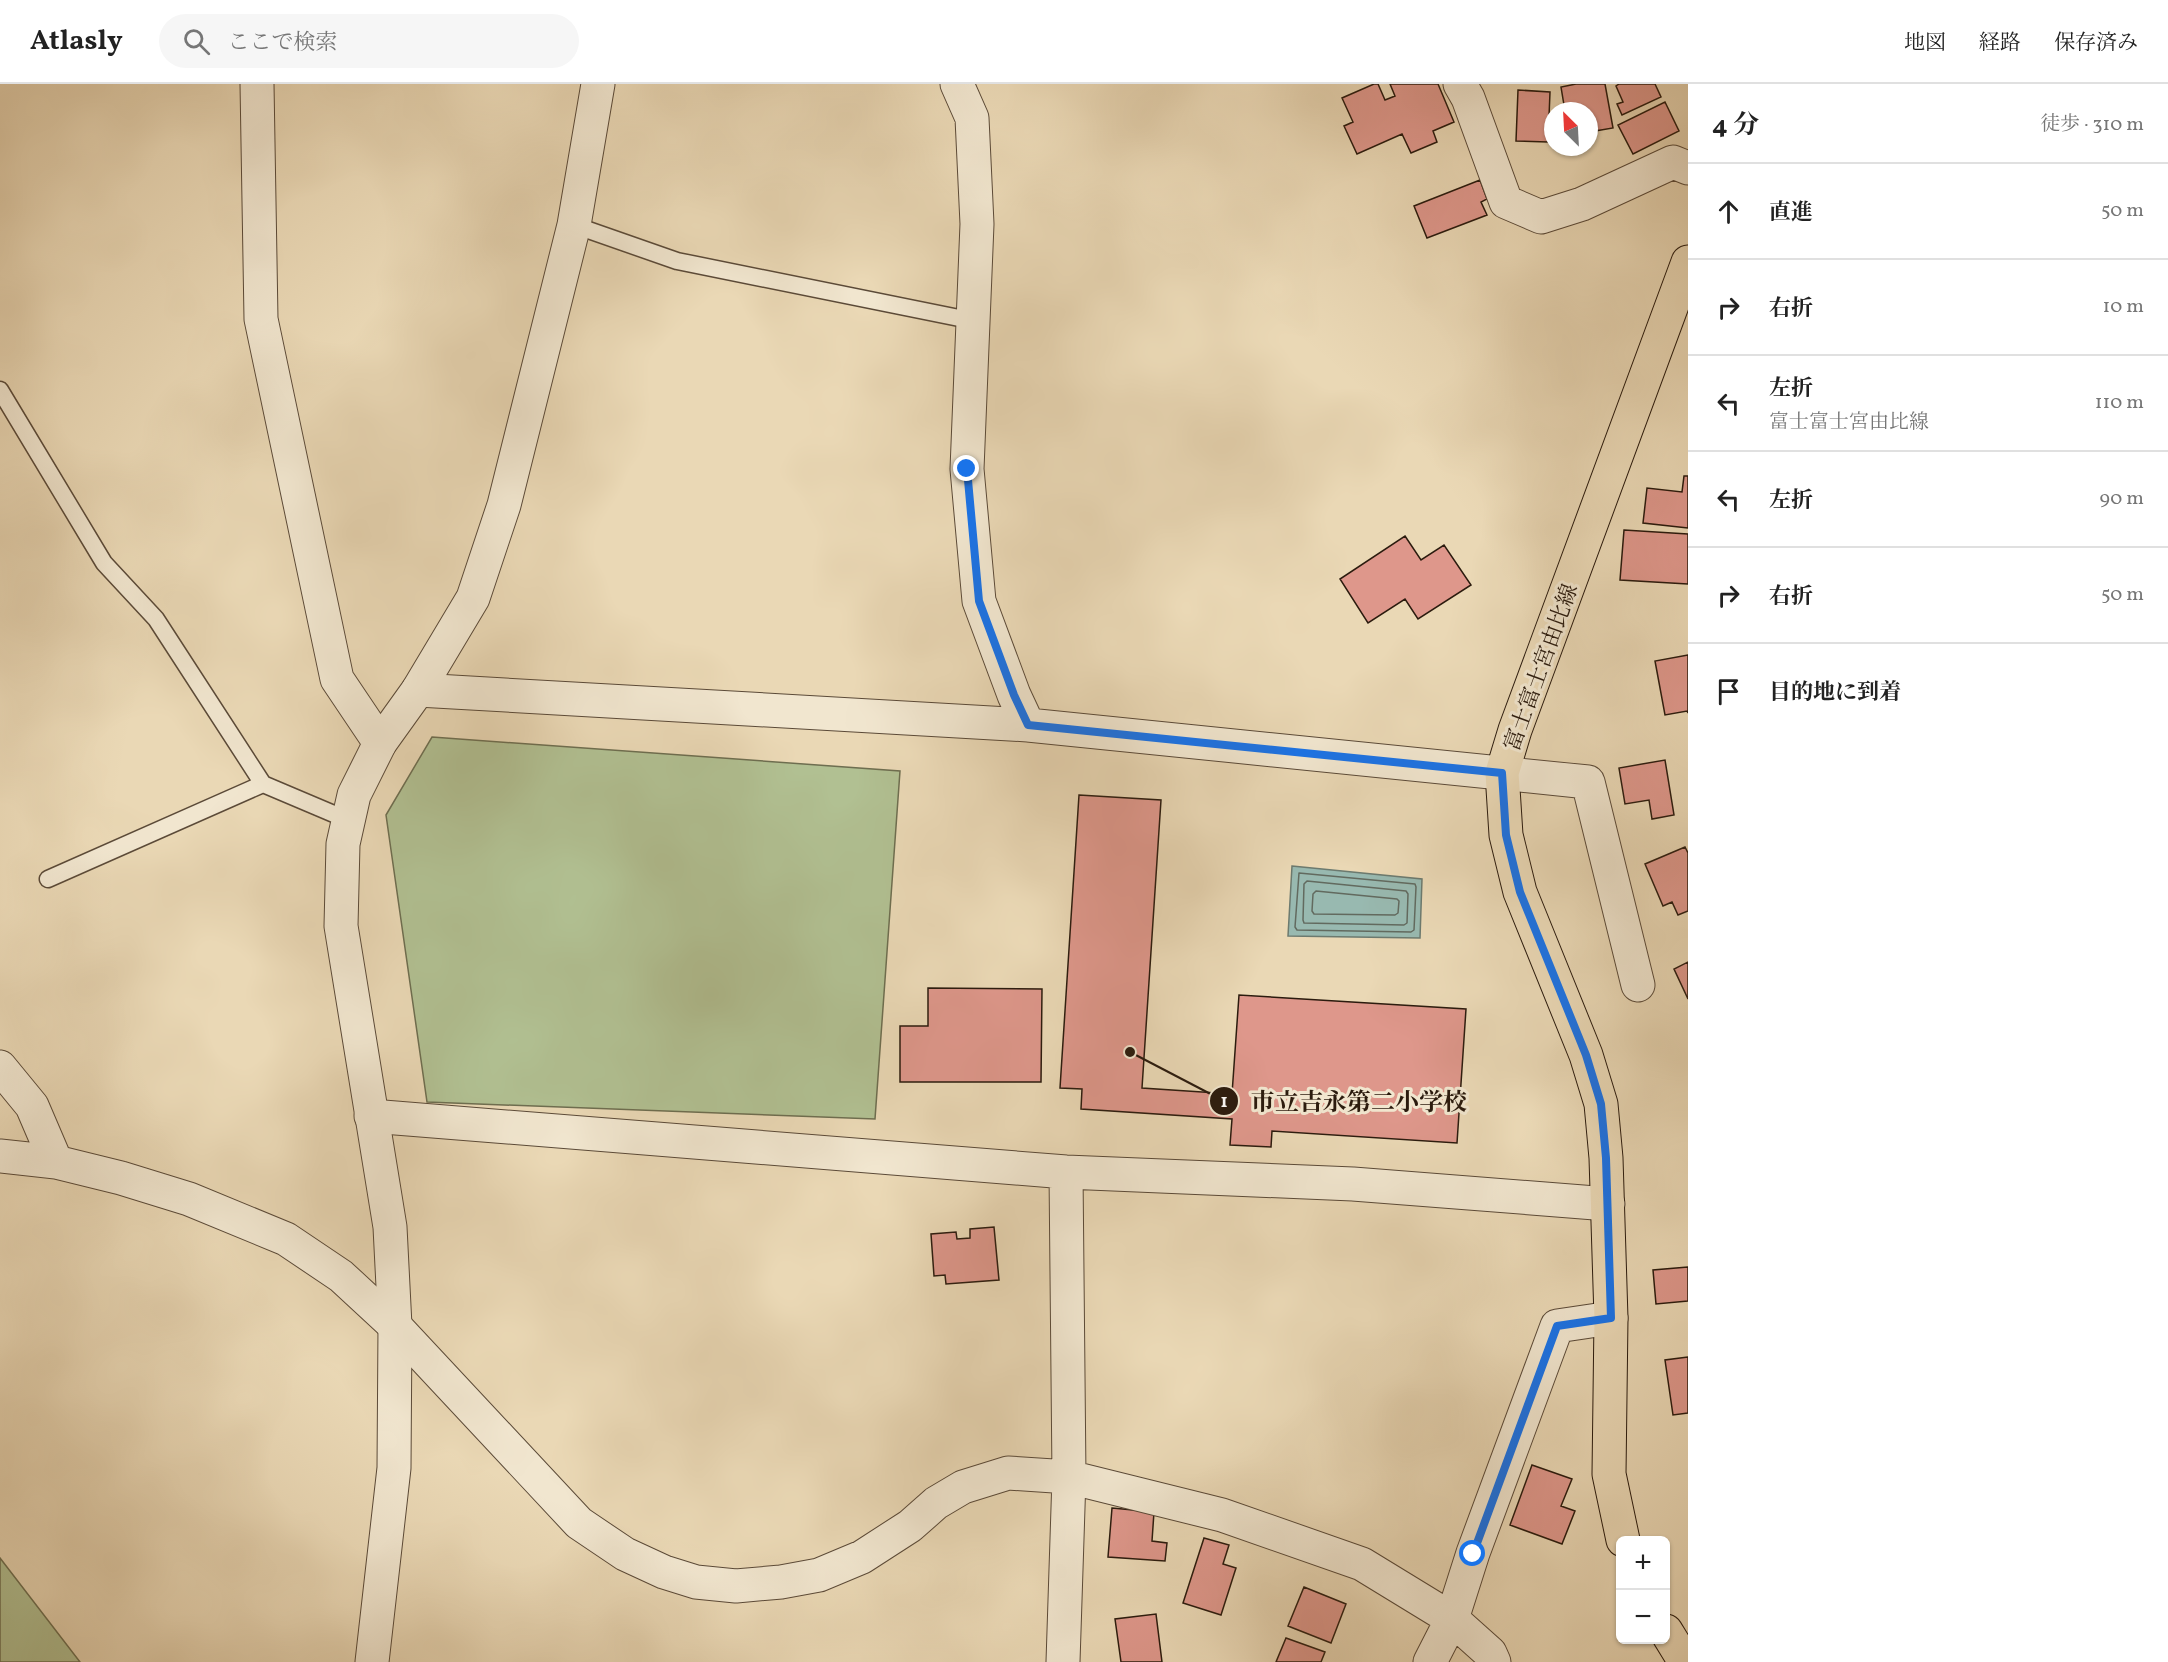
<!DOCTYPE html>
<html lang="ja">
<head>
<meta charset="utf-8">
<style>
  body { margin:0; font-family:Vollkorn,"Noto Serif JP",serif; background:#f6f6f6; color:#222 }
  .controls { position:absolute; right:18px; bottom:18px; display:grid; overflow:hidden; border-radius:9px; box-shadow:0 2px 4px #0004 }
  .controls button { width:54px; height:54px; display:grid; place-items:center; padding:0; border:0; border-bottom:2px solid #e0e0e0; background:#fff; color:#222; font:30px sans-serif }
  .compass { position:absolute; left:1544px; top:18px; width:54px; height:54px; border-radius:50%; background:#fff; box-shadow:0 2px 4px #0004; rotate:336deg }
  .stop { position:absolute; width:18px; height:18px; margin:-14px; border:4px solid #1a73e8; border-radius:50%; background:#fff }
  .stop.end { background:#1a73e8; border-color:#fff; box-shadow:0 2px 6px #0008 }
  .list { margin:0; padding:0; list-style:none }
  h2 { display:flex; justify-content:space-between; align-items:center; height:78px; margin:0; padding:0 24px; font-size:26px }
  h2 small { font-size:20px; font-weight:400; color:#767676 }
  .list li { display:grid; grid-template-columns:39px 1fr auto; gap:18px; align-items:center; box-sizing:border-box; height:96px; padding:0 24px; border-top:2px solid #e0e0e0 }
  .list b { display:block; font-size:22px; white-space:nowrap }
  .list p { margin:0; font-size:20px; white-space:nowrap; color:#767676 }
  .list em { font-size:20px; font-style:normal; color:#767676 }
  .icon { flex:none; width:33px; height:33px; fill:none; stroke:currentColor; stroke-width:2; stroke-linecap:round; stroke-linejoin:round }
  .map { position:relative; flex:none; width:1688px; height:1578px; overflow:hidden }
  header { display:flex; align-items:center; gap:36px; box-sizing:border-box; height:84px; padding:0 30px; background:#fff; border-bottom:2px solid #e0e0e0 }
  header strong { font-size:28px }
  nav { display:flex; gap:33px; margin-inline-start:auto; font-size:21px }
  .search { width:420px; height:54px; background:#f6f6f6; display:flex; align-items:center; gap:15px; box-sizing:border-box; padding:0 21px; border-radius:33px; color:#767676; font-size:22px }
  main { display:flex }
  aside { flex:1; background:#fff }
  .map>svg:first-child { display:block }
  .green { fill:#b1c092; stroke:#6e6e50; stroke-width:1.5 }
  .water { fill:#98b9b0; stroke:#6c7a6f; stroke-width:1.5 }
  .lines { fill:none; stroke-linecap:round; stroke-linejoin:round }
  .shore { stroke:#626a5f; stroke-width:1.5 }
  .building { fill:#de978b; stroke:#2b1b0e; stroke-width:1.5 }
  .service-casing { stroke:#5b4a38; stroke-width:19 }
  .minor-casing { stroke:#5b4a38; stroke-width:35 }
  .tertiary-casing { stroke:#5b4a38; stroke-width:35 }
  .primary-casing { stroke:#2b1b0e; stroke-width:35 }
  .service { stroke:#f1e6cf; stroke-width:16 }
  .minor { stroke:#f1e6cf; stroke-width:33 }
  .tertiary { stroke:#f1e6cf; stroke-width:33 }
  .primary { stroke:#ead8b5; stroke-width:33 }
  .route { stroke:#1a73e8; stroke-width:8 }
  .labels { text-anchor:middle; stroke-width:6; stroke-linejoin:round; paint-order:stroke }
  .street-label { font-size:22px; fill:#2b1b0e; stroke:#f1e6cf }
  .leader { fill:none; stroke:#2b1b0e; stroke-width:2 }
  .callout-dot { fill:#2b1b0e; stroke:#f1e6cf; stroke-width:2 }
  .mark-label { font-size:18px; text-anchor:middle; font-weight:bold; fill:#fff }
  .callout-label { font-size:24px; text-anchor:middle; font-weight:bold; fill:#2b1b0e; stroke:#f1e6cf; stroke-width:6; stroke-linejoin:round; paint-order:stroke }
</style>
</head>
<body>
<header>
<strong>Atlasly</strong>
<div class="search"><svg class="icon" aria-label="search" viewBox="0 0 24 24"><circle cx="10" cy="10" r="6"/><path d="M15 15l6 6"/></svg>ここで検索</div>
<nav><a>地図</a><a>経路</a><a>保存済み</a></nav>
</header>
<main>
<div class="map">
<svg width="1688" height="1578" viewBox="0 0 1688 1578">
  <rect width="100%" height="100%" fill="#ead8b5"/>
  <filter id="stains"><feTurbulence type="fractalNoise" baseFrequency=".00333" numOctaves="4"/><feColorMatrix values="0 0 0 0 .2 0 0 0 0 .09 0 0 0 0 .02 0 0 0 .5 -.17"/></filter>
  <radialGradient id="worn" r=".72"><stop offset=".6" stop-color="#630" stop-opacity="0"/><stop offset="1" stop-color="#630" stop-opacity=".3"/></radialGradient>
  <path class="green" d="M432,653L900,687L875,1035L427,1018L386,731Z
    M0,1474L80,1578H0Z"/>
  <path class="water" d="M1292,782L1422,795L1420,854L1288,852Z"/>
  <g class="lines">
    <path class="shore" d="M1299,789L1415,800L1416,803L1414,846L1411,848L1297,846L1295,843Z
      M1307,797L1406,807L1408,810L1407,839L1404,841L1304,839L1303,836L1304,800Z
      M1316,807L1397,815L1399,817L1398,829L1395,831L1314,830L1312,827L1313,810Z"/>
  </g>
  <path class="building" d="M1374,0H1378L1385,16L1395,12L1390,0H1438L1454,38L1433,47L1437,58L1411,69L1402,50L1357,70L1344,42L1353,38L1342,14Z
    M1576,0H1605L1613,44L1589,48V27H1565L1561,3Z
    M1619,0H1655L1661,13L1622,31L1617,20L1623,18L1616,2Z
    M1518,6L1550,8L1548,58L1516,57Z
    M1665,18L1679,47L1633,70L1618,41Z
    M1480,96L1487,115L1481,118L1487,131L1427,154L1414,122Z
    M1684,392H1688V444L1643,439L1647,404L1682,408Z
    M1624,446L1688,450V500L1620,496Z
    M1405,452L1421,476L1444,461L1471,501L1418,535L1405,515L1368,539L1340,495Z
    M1688,571V629L1687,627L1665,631L1655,577Z
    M1665,676L1674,731L1652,735L1649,716L1625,720L1619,684Z
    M1079,711L1161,716L1142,1004L1232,1010L1239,911L1466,925L1457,1059L1272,1047L1271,1063L1230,1061L1232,1035L1081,1025L1082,1005L1060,1004Z
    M1685,763L1688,769V827L1678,831L1672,818L1663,822L1645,780Z
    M1688,878V915L1674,885Z
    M928,904L1042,905L1041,998H900V942H928Z
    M994,1143L999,1196L946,1200L945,1191L934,1192L931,1150L956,1148L957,1155L970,1154V1145Z
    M1688,1183V1217L1656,1220L1653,1186Z
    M1688,1273V1329L1673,1331L1665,1276Z
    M1532,1381L1572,1395L1561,1422L1575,1427L1562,1460L1510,1441Z
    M1112,1424L1154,1428L1152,1457L1167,1459L1165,1477L1108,1473Z
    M1204,1454L1229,1461L1223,1480L1236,1484L1221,1531L1183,1519Z
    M1304,1503L1346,1520L1331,1559L1288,1542Z
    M1156,1530L1162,1578H1121L1115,1535Z
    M1286,1554L1325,1568L1321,1578H1276Z"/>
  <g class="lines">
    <g class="service-casing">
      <path id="service" d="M574,141L677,177L974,237
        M0,306L104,479L156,535L263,700L348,736
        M48,795L263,700"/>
    </g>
    <g class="minor-casing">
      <path id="minor" d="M257,0L261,235L337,595L380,659
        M957,0L972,34L977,140L967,385L979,517L1014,611L1028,641
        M1460,0L1468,14L1506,118L1541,133L1582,120L1673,78L1688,84
        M418,606L1028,641L1588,698L1638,901
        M0,983L32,1022L56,1078
        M371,1032L1066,1088L1353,1100L1608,1120
        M0,1072L56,1078L121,1094L189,1115L286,1155L341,1192L395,1242L579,1439L625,1470L664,1488L696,1498L736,1502L781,1498L819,1491L862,1473L910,1442L936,1419L963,1403L1008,1389L1069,1393L1222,1431L1362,1480L1452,1535L1490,1569L1494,1578
        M1063,1578L1069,1393L1066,1088
        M1430,1578L1452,1535L1473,1469L1557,1242L1611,1234"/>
    </g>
    <g class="tertiary-casing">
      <path id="tertiary" d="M372,1578L394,1384L395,1242L390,1143L341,842L343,760L354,711L380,659L418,606L473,514L504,421L574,141L598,0"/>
    </g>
    <g class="primary-casing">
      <path id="primary" d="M1623,1456L1609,1390L1611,1234L1606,1074L1601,1020L1586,971L1520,808L1506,751L1502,689L1515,646L1688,178
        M1666,1547L1685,1578"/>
    </g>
    <use href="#service" class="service"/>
    <use href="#minor" class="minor"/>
    <use href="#tertiary" class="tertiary"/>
    <use href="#primary" class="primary"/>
  </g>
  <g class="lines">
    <path class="route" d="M967,385L979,517L1014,611L1028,641L1502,689L1506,751L1520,808L1586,971L1601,1020L1606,1074L1611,1234L1557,1242L1473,1470"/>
  </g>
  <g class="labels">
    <g class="street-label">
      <text transform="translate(1540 583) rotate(-70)" y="8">富士富士宮由比線</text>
    </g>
  </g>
  <path class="leader" d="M1130 968L1224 1017"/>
  <g class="callout-dot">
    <circle cx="1130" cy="968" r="6"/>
    <circle cx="1224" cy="1017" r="15"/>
  </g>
  <g class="mark-label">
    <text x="1224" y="1023">1</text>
  </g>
  <g class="callout-label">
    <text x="1359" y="1026">市立吉永第二小学校</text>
  </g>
  <rect width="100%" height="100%" filter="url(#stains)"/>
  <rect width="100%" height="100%" fill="url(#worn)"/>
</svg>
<div class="controls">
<button>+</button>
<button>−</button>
</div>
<svg class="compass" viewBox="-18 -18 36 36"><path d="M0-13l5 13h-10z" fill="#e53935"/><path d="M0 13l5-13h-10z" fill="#767676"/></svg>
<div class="stop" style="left:1473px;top:1470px"></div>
<div class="stop end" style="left:967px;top:385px"></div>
</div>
<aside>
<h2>4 分<small>徒歩 · 310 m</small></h2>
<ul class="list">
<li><svg class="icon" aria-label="ahead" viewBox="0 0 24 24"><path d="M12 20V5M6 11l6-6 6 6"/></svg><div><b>直進</b></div><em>50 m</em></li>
<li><svg class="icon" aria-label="right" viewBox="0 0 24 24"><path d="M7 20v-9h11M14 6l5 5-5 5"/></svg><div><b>右折</b></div><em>10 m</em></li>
<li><svg class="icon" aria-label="left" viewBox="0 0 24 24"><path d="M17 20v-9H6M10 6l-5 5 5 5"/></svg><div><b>左折</b><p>富士富士宮由比線</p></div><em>110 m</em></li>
<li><svg class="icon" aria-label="left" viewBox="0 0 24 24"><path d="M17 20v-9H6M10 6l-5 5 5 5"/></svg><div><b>左折</b></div><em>90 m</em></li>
<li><svg class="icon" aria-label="right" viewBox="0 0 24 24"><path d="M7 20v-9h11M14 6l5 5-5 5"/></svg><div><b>右折</b></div><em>50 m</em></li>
<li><svg class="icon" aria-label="arrive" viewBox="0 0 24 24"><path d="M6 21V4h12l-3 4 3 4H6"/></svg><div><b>目的地に到着</b></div></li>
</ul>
</aside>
</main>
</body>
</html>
